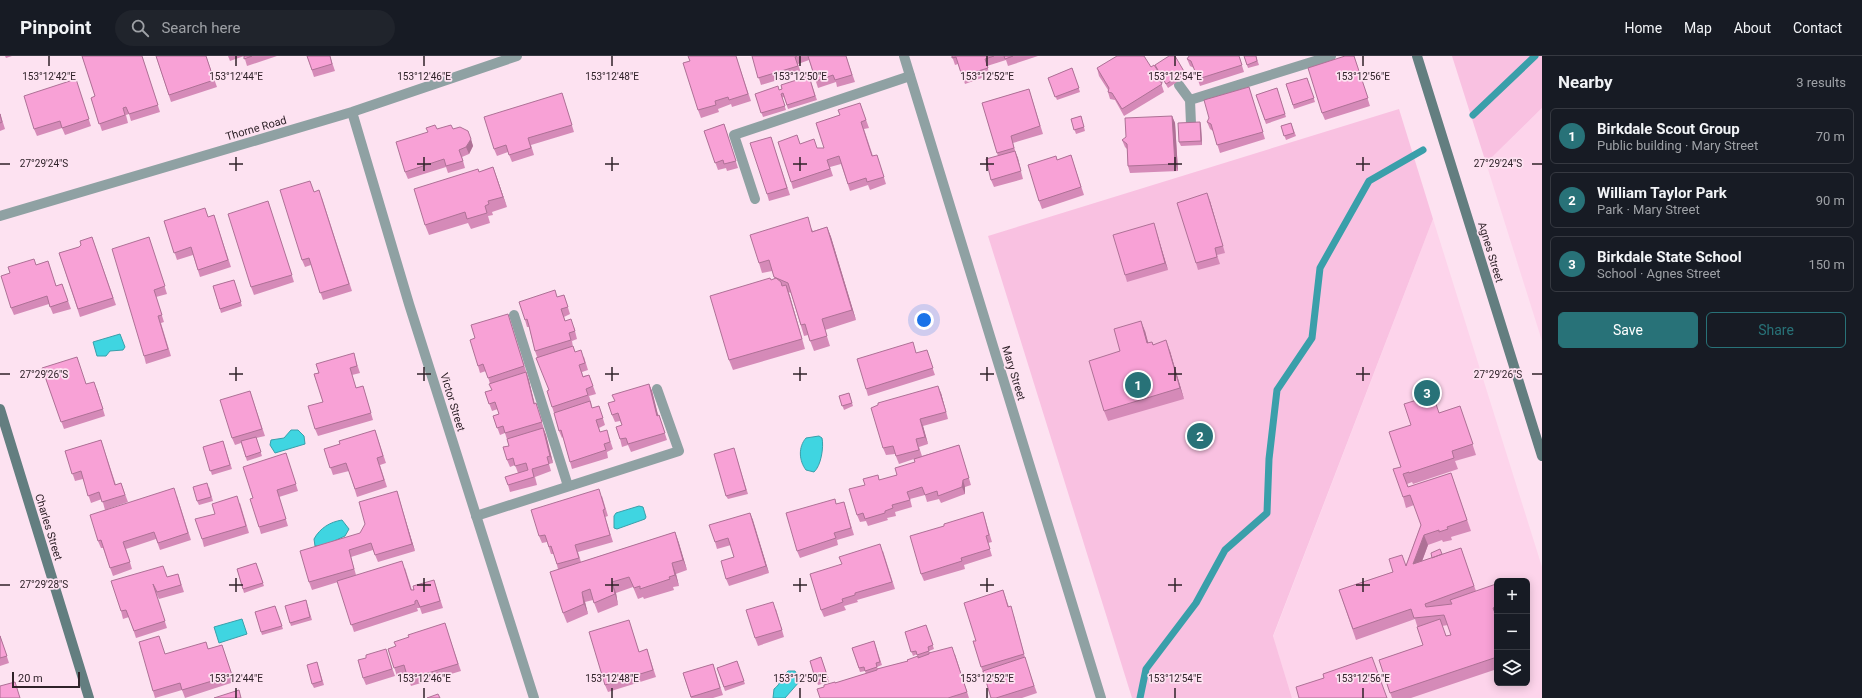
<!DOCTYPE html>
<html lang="en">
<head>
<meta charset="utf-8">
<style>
  body { margin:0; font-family:Roboto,sans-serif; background:#20242c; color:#f1f3f6 }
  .controls { position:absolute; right:12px; bottom:12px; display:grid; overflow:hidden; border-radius:6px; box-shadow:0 2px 10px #0003 }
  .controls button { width:36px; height:36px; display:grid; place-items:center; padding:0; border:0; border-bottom:1px solid #363941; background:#171b24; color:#f1f3f6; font:20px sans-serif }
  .scale { position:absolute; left:12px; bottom:10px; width:68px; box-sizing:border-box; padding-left:4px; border:2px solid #2f2229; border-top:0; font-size:11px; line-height:14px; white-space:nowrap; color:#2f2229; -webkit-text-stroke:3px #fde2f1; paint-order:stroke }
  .you { position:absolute; left:924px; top:264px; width:14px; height:14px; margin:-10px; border:3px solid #fff; border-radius:50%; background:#1a73e8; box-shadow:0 0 0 6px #1a73e833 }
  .badge { display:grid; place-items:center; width:26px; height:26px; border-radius:50%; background:#287278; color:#fff; font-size:13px; font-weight:700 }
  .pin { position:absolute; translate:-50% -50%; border:2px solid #fff; box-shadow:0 1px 4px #0006 }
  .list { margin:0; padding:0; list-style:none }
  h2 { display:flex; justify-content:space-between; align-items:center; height:52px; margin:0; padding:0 16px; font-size:17px }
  h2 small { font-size:13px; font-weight:400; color:#9ea1a6 }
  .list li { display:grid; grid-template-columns:26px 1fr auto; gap:12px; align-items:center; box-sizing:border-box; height:56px; margin:0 8px 8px; padding:0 8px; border:1px solid #363941; border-radius:6px }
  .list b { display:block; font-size:15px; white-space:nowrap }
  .list p { margin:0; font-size:13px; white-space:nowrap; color:#9ea1a6 }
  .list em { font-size:13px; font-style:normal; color:#9ea1a6 }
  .actions { display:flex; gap:8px; padding:12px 16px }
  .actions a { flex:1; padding:9px 0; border:1px solid #287278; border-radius:6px; text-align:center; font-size:14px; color:#287278 }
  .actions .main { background:#287278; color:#fff }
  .icon { flex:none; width:22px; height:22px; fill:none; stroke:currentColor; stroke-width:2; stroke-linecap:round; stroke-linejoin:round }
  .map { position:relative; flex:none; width:1542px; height:642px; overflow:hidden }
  header { display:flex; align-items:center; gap:24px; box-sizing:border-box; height:56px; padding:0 20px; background:#171b24; border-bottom:1px solid #363941 }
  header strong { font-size:19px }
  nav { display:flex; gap:22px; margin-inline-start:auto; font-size:14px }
  .search { width:280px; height:36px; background:#20242c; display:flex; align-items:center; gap:10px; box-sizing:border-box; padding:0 14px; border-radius:22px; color:#9ea1a6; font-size:15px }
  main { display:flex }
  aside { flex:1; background:#171b24 }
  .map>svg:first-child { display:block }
  .built { fill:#fdd4eb; fill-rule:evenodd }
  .green { fill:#f9c1e1 }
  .water { fill:#3fd5e1; stroke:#3a9faa }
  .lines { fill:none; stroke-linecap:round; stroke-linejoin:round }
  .stream { stroke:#3a9faa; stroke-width:7 }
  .lane { stroke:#8fa1a3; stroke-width:10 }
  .street { stroke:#8fa1a3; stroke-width:10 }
  .secondary { stroke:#637e80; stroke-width:10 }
  .wall { fill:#d58ab8; fill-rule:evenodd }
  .shaded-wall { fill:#ae7196 }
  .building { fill:#f8a1d6; stroke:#ae7196 }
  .ticks { fill:none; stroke:#2f2229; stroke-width:1.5 }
  .labels { text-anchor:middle; stroke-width:3.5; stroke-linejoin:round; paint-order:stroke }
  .street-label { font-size:11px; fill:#2f2229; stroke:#fde2f1 }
  .ticks-label { font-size:10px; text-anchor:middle; fill:#2f2229; stroke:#fde2f1; stroke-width:3.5; stroke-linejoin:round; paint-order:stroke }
</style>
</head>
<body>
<header>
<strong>Pinpoint</strong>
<div class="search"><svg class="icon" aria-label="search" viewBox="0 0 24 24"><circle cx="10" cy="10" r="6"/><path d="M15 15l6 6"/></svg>Search here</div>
<nav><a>Home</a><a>Map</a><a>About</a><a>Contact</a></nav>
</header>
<main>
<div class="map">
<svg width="1542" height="642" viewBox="0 0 1542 642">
  <rect width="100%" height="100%" fill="#fde2f1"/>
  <path class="built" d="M1542,52V285L1486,107Z
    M1433,163L1542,511V642H1292L1273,581ZM1497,525H1527V627H1497Z"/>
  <path class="green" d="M1452,0H1542V52L1486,107Z
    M1399,53L1433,163L1273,580L1292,642H1132L988,180Z"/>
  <path class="water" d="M120,278L125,291L123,294L110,295L106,300H97L93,286Z
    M291,374H298L304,380L305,388L275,397L270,389L271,384L284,382Z
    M819,380L822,382C824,391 821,410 814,416L806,414C799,405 798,391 806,382Z
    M639,450L643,451L646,461L645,463L617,473L614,472V460L616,457Z
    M342,464L349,473L345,480L323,490H315L314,483C320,472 330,466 342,464Z
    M242,563L247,578L219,587L214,571Z
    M788,615H795L799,621V626L785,642H773L774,633C781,628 781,621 788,615Z"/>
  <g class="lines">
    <path class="stream" d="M1473,59L1535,0
      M1140,642L1146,613L1196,547L1225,494L1267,457L1269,403L1277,334L1312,282L1320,212L1369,125L1423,94"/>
    <path class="lane" d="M1179,29L1190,44
      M1191,68L1190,44L1331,0
      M755,143L734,79L910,20
      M514,259L568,430
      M476,460L679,395L657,333"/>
    <path class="street" d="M904,0L1101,642
      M352,56L409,248L534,642
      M0,160L352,56L517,0"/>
    <path class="secondary" d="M1417,0L1542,400
      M0,353L89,642"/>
  </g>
  <path class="wall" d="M5,0H12L6,2Z
    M82,0H142L160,56L131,65L129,58L126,59L128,67L102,75L91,42L95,40Z
    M156,0H206L217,31L171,46Z
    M228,0H277L247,10L244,0L230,5Z
    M307,0H330L335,15L314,21Z
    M688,0H736L751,45L732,51L731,48L718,53L719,56L701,62L698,54L690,5Z
    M752,0H846L855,26L837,31L836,26L818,32L809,4L798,8L801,17L761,29Z
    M952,0H1038L1008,10L1006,4L987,10L990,19L965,28L958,8L955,9Z
    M1239,0L1244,16L1200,30L1194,12L1190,10L1187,3Z
    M1244,0H1256L1259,9L1248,12Z
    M1354,0L1370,50L1325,64L1322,57Z
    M1155,9L1185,17L1186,20L1168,32L1161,20L1163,26L1161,27L1164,36L1124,60L1115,44L1110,43L1108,36V34L1099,20L1097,12L1151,11L1156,12Z
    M1072,12L1080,36L1057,44L1048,22Z
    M809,20L817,44L788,53L784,41L782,42L786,54L763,61L755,38L779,34Z
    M1307,22L1315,46L1294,53L1286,28Z
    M78,31L91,70L65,79L62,72L37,80L34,73Z
    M1249,31L1265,83L1220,97L1213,75L1210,73L1207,66Z
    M1277,32L1286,61L1266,68L1256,39Z
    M1029,33L1043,78L1013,87L1023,123L994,131L991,124L998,100L982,47Z
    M562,37L574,76L531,89L534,99L512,106L508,96L497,100L494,93Z
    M860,47L869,72L864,73L873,100L879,106L886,128L870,134L868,129L850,135L841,108L830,111L833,120L793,133L791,126L800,88L817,92H824L840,59Z
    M0,57L5,73L0,75Z
    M1081,60L1085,75L1076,78L1071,63Z
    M1172,60L1175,67L1178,115L1130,117L1128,110L1127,93L1125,91L1122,84Z
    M1200,66L1201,70L1202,89L1181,90L1179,86Z
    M1291,67L1296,80L1286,84L1281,70Z
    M724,68L738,112L727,115L726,112L718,114L704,75Z
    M437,73H453L468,75L473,90L469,98L462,101L465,112L448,117L446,111L408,123L405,116Z
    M773,88L790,139L769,145L767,138Z
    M1071,99L1084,139L1042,153L1039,145L1057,104Z
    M493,111L507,151L492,156L493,159L488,160L490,167L471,173L468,167L429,179L425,169L478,113L479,116Z
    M314,136L322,142L352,235L323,244L311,209L305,211L302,204Z
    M268,145L294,226L254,239L251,231Z
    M1210,145L1225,197L1217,199L1220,208L1198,214L1196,207Z
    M214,159L231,211L200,221L193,199L177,204L164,165L208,161Z
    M827,171L831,181L856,264L825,274L830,290L814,295L808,279L804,280L791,237L788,236L805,293L733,314L729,304L771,224L775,223L772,215L762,217L759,207L811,172L813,175Z
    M1156,174L1168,214L1127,226L1125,219Z
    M92,181L116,249L80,261L59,197L79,191Z
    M149,181L167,238L156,241L164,266L161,267L171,300L146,308L144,300Z
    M48,205L56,230L62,228L71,253L53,258L49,248L14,259L11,252L36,209Z
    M234,224L242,250L221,257L213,230Z
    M564,239L570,258L564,261L565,265L574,271L577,283L572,285L573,291L575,296L584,301L588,314L582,316L583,320L589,319L596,338L589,340L591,346L592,352L599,350L605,369L599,372L600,376L609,381L613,393L607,396L608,402L572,413L570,406L563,381L562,382L559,375L554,357L547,335L549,334L535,295L529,271H527L525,264L558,241Z
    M508,258L527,318L535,348L536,347L544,373L546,379L553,407L549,408L551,415L535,421L537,429L510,436L508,429L518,417L515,409L510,411L507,404L509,390L505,377L500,379L493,360L499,358L498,353L492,355L485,336L492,334L486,315L480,317L478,310L475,282Z
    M1145,275L1148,287L1152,286L1153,288L1170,295L1184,343L1108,365L1104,355L1120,295Z
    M917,297L929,302L935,319L868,340L866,333Z
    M356,305L360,317L352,319L356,332L363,330L373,364L318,380L315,373L323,346L314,318Z
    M42,312L86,328L97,333L105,360L64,373Z
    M649,328L652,335L658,359H659L667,384L631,396L628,389L622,391L620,383L622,369L620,365L615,366L612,359L615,345Z
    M250,335L265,380L256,382L262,400L247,405L241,387L235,389L232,382Z
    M849,337L853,350L844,354L839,340Z
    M941,337L948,363L923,370L928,388L919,391L922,400L959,389L971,429L965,431V438L941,447L939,443L927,446L925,439L910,443L912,451L895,456L896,460L887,462L888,464L868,470L866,465L860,466L857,459L880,424L897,419L915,406L914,403L899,408L895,398L886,399L883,392Z
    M1460,350L1476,399L1455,405L1458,413L1413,428L1412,426L1407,428L1408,431L1451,417L1471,475L1451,481L1452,484L1443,486L1442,484L1428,489L1422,505L1461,492L1476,535L1497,531V613L1411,642H1392L1379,604L1423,589L1415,563L1356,584L1339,534L1393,516L1406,509L1421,469L1414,449L1406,452L1403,441L1401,411L1411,369L1440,357ZM1448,569L1451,579L1446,580L1442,570Z
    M375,374L386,407L380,409L387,431L357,441L349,415L333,419L324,393L340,388Z
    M101,384L116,429L121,427L128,446L105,454L102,443L91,447L83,423L75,425L65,395Z
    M223,385L232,413L212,419L203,391Z
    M735,396L748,438L728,443L726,440Z
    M286,397L298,435L279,441L288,470L261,478L259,471L253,442Z
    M209,431L213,445L199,449L197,445Z
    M397,435L415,495L378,506L373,494L351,501L356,519L405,512L412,534L434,524L443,552L422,558L420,552H417L418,555L354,576L338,526L312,534L309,526L360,477Z
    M177,440L191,484L160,494L156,483L126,493L132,513L113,520L103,492H101L98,485Z
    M602,440L608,460L605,461L613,486L578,496L581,506L675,476L687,514L676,518L679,530L673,531L674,534L644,543L643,541L638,543L633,531L616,537L618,549L598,557L593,544L585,546L588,558L567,567L563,557L558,513L554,498H551L547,486L542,487L539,480Z
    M844,446L854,479L837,484L838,489L800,502L797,495L836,448Z
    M240,447L249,477L204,491L202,483L215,458Z
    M983,456L992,486L988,487L992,500L964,509L965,513L924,525L921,518L944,470Z
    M750,457L769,517L729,530L726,523L734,501L731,489L717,493L715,486Z
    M883,495L895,533L857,544L858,546L844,550L846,554L824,561L821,554L842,508Z
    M256,507L264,530L244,537L237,513Z
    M178,518L184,536L159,543L155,535L167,572L136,582L129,561L123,563L121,555L167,521Z
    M1003,534L1009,551L1014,560L1027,609L1037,637L1022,642H991L973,585H976Z
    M306,544L312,564L291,570L285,550Z
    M275,550L283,573L262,579L255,556Z
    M776,553L784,581L758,590L755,582Z
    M926,569L934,593L929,595L930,597L955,598L969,642H820L835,627L866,618L865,615L860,616L852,592L874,585L882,609L877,611L878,613L908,605L918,602L917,598L913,600L905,576Z
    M631,571L639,596L647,593L656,621L608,636L605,629Z
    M447,574L461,615L411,630L406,617L397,620L388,593Z
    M0,579L9,607L0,610Z
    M222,589L234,626L185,642L182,634L155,642L153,635L165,598L208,593Z
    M388,600L395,620L366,629L363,622Z
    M821,601L829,626L818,629L810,605Z
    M737,605L745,628L725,635L717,612Z
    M317,606L324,629L314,632L312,628Z
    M713,608L723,639L713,642H691L683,617Z"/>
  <path class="shaded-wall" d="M1160,18L1163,26L1160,28L1157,20Z
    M1172,60L1175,67L1178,115L1175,108Z
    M1200,66L1201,70L1202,89L1201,85Z
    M471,83L473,90L469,98L466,91Z
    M1015,95L1018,102L1023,123L1021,115Z
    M493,111L497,122L507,151L503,141Z
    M1207,137L1210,145L1225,197L1223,190Z
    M1154,167L1156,174L1168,214L1165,207Z
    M827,171L831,181L856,264L852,254Z
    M786,229L790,240L805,293L802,283Z
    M1141,265L1145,275L1151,297L1147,287Z
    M1166,284L1170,295L1184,343L1180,332Z
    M526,316L529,324L536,355L534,348Z
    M649,328L652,335L660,367L657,360Z
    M938,330L941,337L948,363L946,356Z
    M920,363L923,370L928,388L925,381Z
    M543,372L546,379L553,407L550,400Z
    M963,424L965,431V438L962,431Z
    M397,435L399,443L415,495L412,488Z
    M750,457L753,464L769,517L766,510Z
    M675,476L679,487L687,514L683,504Z
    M1424,479L1428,489L1417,519L1413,508Z
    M672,507L676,518L679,530L675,519Z
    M612,526L616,537L618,549L615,538Z
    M582,536L585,546L588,558L584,548Z"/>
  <path class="building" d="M82,0H142L158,49L129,58L126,51L123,52L125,59L99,68L91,42L95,40Z
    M156,0H206L214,24L169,39Z
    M244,0H252L244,3Z
    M307,0H330L332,8L312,14Z
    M688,0H736L748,38L729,44L728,41L715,45L716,49L698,54L683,7L690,5Z
    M752,0H797L795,1L798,10L758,22Z
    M808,0H846L852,19L835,24L833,19L816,25Z
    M952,0H994L985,3L988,12L962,20L956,1L952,2Z
    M1004,0H1013L1005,3Z
    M1117,0H1144L1151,11L1154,9L1160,18L1157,20L1162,28L1122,53L1112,37L1108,36L1109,32L1097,12Z
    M1169,0H1175L1185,17L1166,28L1155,9Z
    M1189,0H1239L1242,9L1198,23L1191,5L1187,3Z
    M1244,0H1256L1257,5L1247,9Z
    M1345,0H1354L1368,42L1322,57L1308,12Z
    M1072,12L1079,32L1055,41L1048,22Z
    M809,20L815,40L787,49L783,37L781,38L785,50L761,57L755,38L778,30L779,34L782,33L781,29Z
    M1307,22L1314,42L1293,49L1286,28Z
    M76,23L89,63L62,72L60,65L34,73L24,40Z
    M1249,31L1263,76L1217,89L1211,68L1207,66L1209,62L1204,44Z
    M1277,32L1285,58L1265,64L1256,39Z
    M1029,33L1040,70L1011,80L1014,92L997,97L982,47Z
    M562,37L572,69L528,82L531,92L509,99L506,89L494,93L484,61Z
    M860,47L866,64L861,66L872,100L877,99L884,121L867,126L866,122L848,128L839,100L827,104L830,113L791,126L778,86L797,79L800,88L814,83L817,92H824L816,67L840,59L838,54Z
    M0,58L2,66L0,67Z
    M1081,60L1084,71L1074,74L1071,63Z
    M1172,60L1175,108L1128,110L1127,88L1122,84L1126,81L1125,62Z
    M1200,66L1201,85L1179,86L1178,67Z
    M1291,67L1294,77L1284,80L1281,70Z
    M724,68L736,105L724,108L723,104L715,107L704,75Z
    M435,69L437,73L451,69L453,73L460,71L468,75L471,83L466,91L459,94L463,105L446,110L444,103L405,116L396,86L428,76L426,72Z
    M771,81L787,132L767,138L750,87Z
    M1015,95L1021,115L991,124L986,103Z
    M1071,99L1081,131L1039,145L1028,109L1056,100L1057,104Z
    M493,111L503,141L488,145L489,148L485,150L487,157L467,163L465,156L425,169L414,133L478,113L479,116Z
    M310,125L314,136L319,134L349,228L320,237L309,202L302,204L280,134Z
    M1207,137L1223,190L1215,192L1217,201L1196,207L1177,147Z
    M268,145L292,219L251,231L228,158Z
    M205,152L208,161L214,159L228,204L198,214L191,191L174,197L164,165Z
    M808,161L812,176L827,171L852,254L822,263L827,280L810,285L805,268L801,269L788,227L774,221L769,204L759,207L750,179Z
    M1154,167L1165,207L1125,219L1113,179Z
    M92,181L113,242L78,253L59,197L79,191L81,189L80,185Z
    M149,181L165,230L154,234L162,259L158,260L168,293L144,300L112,193Z
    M34,203L36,209L48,205L56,230L62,228L68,245L50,251L47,240L11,252L1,220L10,217L8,211Z
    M770,222L771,224L776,222L781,226L782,230L786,229L802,283L729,304L710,240Z
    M234,224L241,246L220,253L213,230Z
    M555,234L557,241L564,239L568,251L561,253L565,265L571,263L575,275L569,277L571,284L535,295L529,270L527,263L525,264L519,246Z
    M508,258L524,310L488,322L483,308L478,310L470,284L475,282L471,269Z
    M1141,265L1147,287L1152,286L1153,289L1166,284L1180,332L1104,355L1089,305L1120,295L1114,273Z
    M913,286L916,297L927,294L933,312L866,333L857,303Z
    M573,290L575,296L581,294L585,307L579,309L583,321L589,319L593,330L586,333L588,339L552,351L547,335L549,334L536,302Z
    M354,297L357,310L350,312L356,332L363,330L371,357L315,373L308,350L323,346L314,318L319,317L316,308Z
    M77,301L86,328L94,326L103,353L61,366L42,312Z
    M526,316L534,348L536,347L542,366L505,377L503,370L497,372L493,360L499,358L495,346L489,348L485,336L492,334L489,328Z
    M649,328L657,360L659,359L665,377L628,388L626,382L620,383L616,371L622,369L618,357L612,359L608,347L615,345L612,339Z
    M938,330L946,356L920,363L925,381L916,383L919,394L896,400L893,390L883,392L871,352L878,349V347Z
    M250,335L262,373L232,382L220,344Z
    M849,337L852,347L842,350L839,340Z
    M1433,339L1439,357L1460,350L1473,388L1452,395L1454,402L1409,417V416L1403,418L1408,431L1451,417L1467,464L1447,471L1448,473L1439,476V474L1424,479L1413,508L1461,492L1474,530L1425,548L1426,551L1452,548L1450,544L1496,528L1497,532V550L1493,552L1497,562V601L1390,637L1379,604L1423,589L1417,571L1440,563L1446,580L1451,579L1444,559L1414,562L1411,553L1353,573L1339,534L1393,516L1389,503L1402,499L1406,510L1421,469L1410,439L1403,441L1393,413L1401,411L1389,376L1411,369L1404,348Z
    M590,345L592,352L599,350L603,362L596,364L600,376L607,374L610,386L604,388L606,394L570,406L561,374L559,375L554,357Z
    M543,372L550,400L547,401L549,408L532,413L534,421L508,429L505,421L528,414L526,407L515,410L513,402L507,404L503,391L509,390L507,383Z
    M375,374L383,400L377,402L384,424L355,433L346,407L330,412L324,393L340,388L339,385Z
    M256,381L261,396L246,401L241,385Z
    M101,384L115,429L121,427L125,439L102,446L99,436L88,440L81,415L72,418L65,395Z
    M223,385L230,409L210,415L203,391Z
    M959,389L969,422L963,424L962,431L938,440L937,435L925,439L922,431L907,436L910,444L892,449L893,452L885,455V457L865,463L863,457L857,459L849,433L865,429L863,423L878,419L879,424L897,419L895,412L915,406L914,403Z
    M734,392L746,434L726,440L714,398Z
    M286,397L296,428L277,434L286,463L259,471L250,443L253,442L243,411Z
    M207,427L211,441L197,445L193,431Z
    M174,432L188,477L158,487L154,476L123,486L130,506L110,512L101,484L98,485L90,459Z
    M599,433L605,453L603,454L610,479L575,489L579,502L557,508L551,490L549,491L545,479L539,480L531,454Z
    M397,435L412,488L375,499L371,487L349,494L354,513L309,526L300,495L360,477L365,468L359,446Z
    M237,440L246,470L202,483L195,463L215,458L212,448Z
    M835,443L836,448L844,446L851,472L834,477L836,482L797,495L786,457Z
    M983,456L989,479L986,480L990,493L961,502L962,505L921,518L910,480L944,470V468Z
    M750,457L766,510L726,523L721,505L734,501L728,482L715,486L709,469Z
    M675,476L683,504L672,507L675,519L669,521L670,523L640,533V530L634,532L629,521L612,526L615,538L594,547L590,533L582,536L584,548L563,557L550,516Z
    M880,488L892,526L855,537V539L842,543L843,546L821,554L810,518L842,508L839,501Z
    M1440,493L1442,498L1432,502L1431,497Z
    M402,505L411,534H414L413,530L434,524L440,545L420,551L417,544L415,545V548L351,569L337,525Z
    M256,507L263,527L243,533L237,513Z
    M163,510L167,521L178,518L181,529L157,536L153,528L165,565L134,575L126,554L121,555L111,525Z
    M1003,534L1008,551L1011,550L1024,598L981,611L973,585H976L964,547Z
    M306,544L310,561L290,567L285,550Z
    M773,546L782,574L755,582L746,554Z
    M275,550L282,570L261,576L255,556Z
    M629,564L639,596L647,593L653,614L605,629L589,576Z
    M445,567L458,608L408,623L404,609L394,612L388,593L396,590L394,586L409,581L408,579Z
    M926,569L933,589L928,591L929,595L917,599L916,595L911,596L905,576Z
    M0,580L7,600L0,602Z
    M159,580L165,598L206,586L208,593L222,589L232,619L182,634L180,627L153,635L139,586Z
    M874,585L880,606L876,607L877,611L865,615L864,611L859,612L852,592Z
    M952,591L967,636L948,642H820L817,633L824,631V629L835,626V627L877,614V613L908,605L907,604L918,600V602L929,598V597Z
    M386,593L392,613L363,622L358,604L366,602V599Z
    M821,601L828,622L816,625L810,605Z
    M1025,601L1034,630L996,642H991L983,615Z
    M1372,601L1387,642H1299L1296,631L1324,622L1323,618Z
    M737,605L744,625L724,631L717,612Z
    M317,606L322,625L312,628L307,609Z
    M713,608L720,632L691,641L683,617Z
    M15,626L20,642H0V630Z
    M239,634L241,642H214Z
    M438,638L440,642H427Z"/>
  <path class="ticks" d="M49,0V10M236,0V10M424,0V10M612,0V10M800,0V10M987,0V10M1175,0V10M1363,0V10M236,101V115M424,101V115M612,101V115M800,101V115M987,101V115M1175,101V115M1363,101V115M0,108H10M229,108H243M417,108H431M605,108H619M793,108H807M980,108H994M1168,108H1182M1356,108H1370M1532,108H1542M236,311V325M424,311V325M612,311V325M800,311V325M987,311V325M1175,311V325M1363,311V325M0,318H10M229,318H243M417,318H431M605,318H619M793,318H807M980,318H994M1168,318H1182M1356,318H1370M1532,318H1542M236,522V536M424,522V536M612,522V536M800,522V536M987,522V536M1175,522V536M1363,522V536M0,529H10M229,529H243M417,529H431M605,529H619M793,529H807M980,529H994M1168,529H1182M1356,529H1370M236,632V642M424,632V642M612,632V642M800,632V642M987,632V642M1175,632V642M1363,632V642"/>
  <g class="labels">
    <g class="street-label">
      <text transform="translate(256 72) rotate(-16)" y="4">Thorne Road</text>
      <text transform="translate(1491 196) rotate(73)" y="4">Agnes Street</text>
      <text transform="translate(1014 317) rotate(73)" y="4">Mary Street</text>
      <text transform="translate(453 346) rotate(73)" y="4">Victor Street</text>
      <text transform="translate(49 471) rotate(73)" y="4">Charles Street</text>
    </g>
  </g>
  <g class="ticks-label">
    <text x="49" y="24">153°12'42"E</text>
    <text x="236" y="24">153°12'44"E</text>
    <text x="424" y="24">153°12'46"E</text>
    <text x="612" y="24">153°12'48"E</text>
    <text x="800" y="24">153°12'50"E</text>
    <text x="987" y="24">153°12'52"E</text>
    <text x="1175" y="24">153°12'54"E</text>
    <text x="1363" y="24">153°12'56"E</text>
    <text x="44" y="111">27°29'24"S</text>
    <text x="1498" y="111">27°29'24"S</text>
    <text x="44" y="322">27°29'26"S</text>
    <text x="1498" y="322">27°29'26"S</text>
    <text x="44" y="532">27°29'28"S</text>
    <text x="236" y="626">153°12'44"E</text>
    <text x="424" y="626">153°12'46"E</text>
    <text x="612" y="626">153°12'48"E</text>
    <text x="800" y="626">153°12'50"E</text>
    <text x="987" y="626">153°12'52"E</text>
    <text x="1175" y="626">153°12'54"E</text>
    <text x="1363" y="626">153°12'56"E</text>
  </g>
</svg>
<div class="controls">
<button>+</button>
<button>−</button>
<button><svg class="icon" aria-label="layers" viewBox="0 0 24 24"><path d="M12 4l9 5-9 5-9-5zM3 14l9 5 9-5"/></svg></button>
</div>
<div class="scale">20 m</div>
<div class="you"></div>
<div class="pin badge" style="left:1138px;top:329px">1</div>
<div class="pin badge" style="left:1200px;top:380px">2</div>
<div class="pin badge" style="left:1427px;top:337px">3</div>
</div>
<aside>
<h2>Nearby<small>3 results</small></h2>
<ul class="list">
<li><span class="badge">1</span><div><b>Birkdale Scout Group</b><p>Public building · Mary Street</p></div><em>70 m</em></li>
<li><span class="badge">2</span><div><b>William Taylor Park</b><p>Park · Mary Street</p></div><em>90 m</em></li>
<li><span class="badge">3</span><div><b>Birkdale State School</b><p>School · Agnes Street</p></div><em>150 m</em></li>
</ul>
<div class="actions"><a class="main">Save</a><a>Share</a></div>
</aside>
</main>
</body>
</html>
